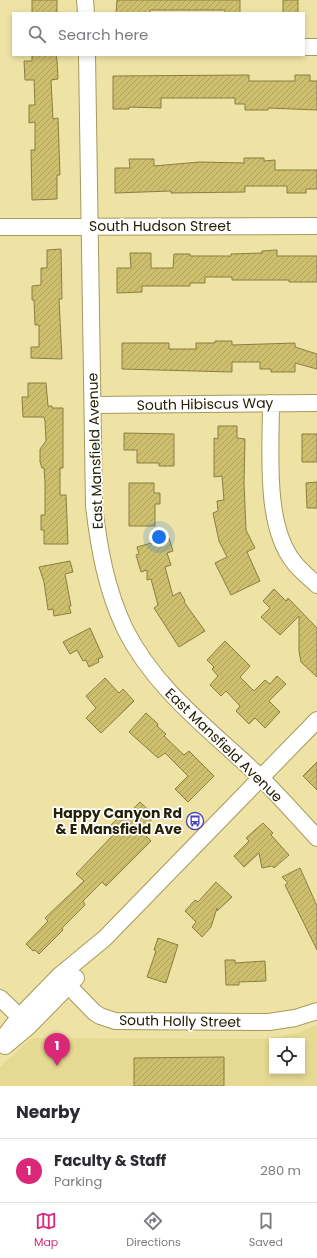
<!DOCTYPE html>
<html lang="en">
<head>
<meta charset="utf-8">
<style>
  body { margin:0; font-family:Poppins,sans-serif; background:#f7f7f7; color:#2b2b33 }
  .controls { position:absolute; right:12px; bottom:12px; display:grid; overflow:hidden; border-radius:0px; box-shadow:0 2px 6px #0003 }
  .controls button { width:36px; height:36px; display:grid; place-items:center; padding:0; border:0; border-bottom:1px solid #e1e1e2; background:#fff; color:#2b2b33; font:20px sans-serif }
  .you { position:absolute; left:159px; top:537px; width:14px; height:14px; margin:-10px; border:3px solid #fff; border-radius:50%; background:#1a73e8; box-shadow:0 0 0 6px #1a73e833 }
  .badge { display:grid; place-items:center; width:26px; height:26px; border-radius:50%; background:#db2777; color:#fff; font-size:13px; font-weight:700 }
  .pin { position:absolute; translate:-50% -33px; filter:drop-shadow(0 1px 2px #0008) }
  .pin::after { content:''; position:absolute; top:21px; width:14px; height:12px; background:inherit; clip-path:polygon(0 0,100% 0,50% 100%) }
  .list { margin:0; padding:0; list-style:none }
  h2 { display:flex; justify-content:space-between; align-items:center; height:52px; margin:0; padding:0 16px; font-size:17px }
  h2 small { font-size:13px; font-weight:400; color:#7c7c81 }
  .list li { display:grid; grid-template-columns:26px 1fr auto; gap:12px; align-items:center; box-sizing:border-box; height:64px; padding:0 16px; border-top:1px solid #e1e1e2 }
  .list b { display:block; font-size:15px; white-space:nowrap }
  .list p { margin:0; font-size:13px; white-space:nowrap; color:#7c7c81 }
  .list em { font-size:13px; font-style:normal; color:#7c7c81 }
  .icon { flex:none; width:22px; height:22px; fill:none; stroke:currentColor; stroke-width:2; stroke-linecap:round; stroke-linejoin:round }
  .map { position:relative; flex:none; width:317px; height:1086px; overflow:hidden }
  .search { position:absolute; background:#fff; box-shadow:0 2px 6px #0003; left:12px; right:12px; top:12px; height:44px; display:flex; align-items:center; gap:10px; box-sizing:border-box; padding:0 14px; border-radius:0px; color:#7c7c81; font-size:15px }
  .sheet { height:116px; background:#fff }
  nav { display:flex; justify-content:space-around; align-items:center; box-sizing:border-box; height:56px; border-top:1px solid #e1e1e2; background:#fff; font-size:11px; color:#7c7c81 }
  nav a { display:grid; justify-items:center; gap:2px }
  nav .on { color:#db2777 }
  .map>svg:first-child { display:block }
  .built { fill:#e6d992; fill-rule:evenodd }
  .building { fill:url(#building-hatch); stroke:#897f42 }
  .lines { fill:none; stroke-linecap:round; stroke-linejoin:round }
  .minor-casing { stroke:#a59a5d; stroke-width:18 }
  .minor { stroke:#fff; stroke-width:16 }
  .labels { text-anchor:middle; stroke-width:3.5; stroke-linejoin:round; paint-order:stroke }
  .street-label { font-size:14px; fill:#252107; stroke:#fff }
  .poi-label { font-size:14px; font-weight:bold; fill:#252107; stroke:#fff; text-anchor:end }
</style>
</head>
<body>
<div class="map">
<svg width="317" height="1086" viewBox="0 0 317 1086">
  <defs>
    <pattern id="building-hatch" width="6" height="6" patternUnits="userSpaceOnUse"><rect width="6" height="6" fill="#cdbf6d"/><path d="M-1 1l2-2M0 6l6-6M5 7l2-2" fill="none" stroke="#b0a45d"/></pattern>
  </defs>
  <rect width="100%" height="100%" fill="#eee3a4"/>
  <path class="built" d="M317,1025V1086H0V1067L32,1038L264,1039L298,1033ZM272,1041H302V1071H272Z"/>
  <path class="building" d="M32,0H57V13H32Z
    M117,0H240V13H225V10H150V13H116Z
    M283,0H298V13H283Z
    M32,55H56L57,60L58,79L51,80L53,119L58,118L60,175H57V199L32,200L31,150H35V122L29,123V105H35L34,80H25L24,61H32Z
    M249,75V81H295V75H310V81H317V110L268,108V110H245V104H235V98H161V108L129,107V109H113V76Z
    M244,158H264V161L275,160V170H317V189H306V193H287V186H245V192L171,193V191L115,193V168H130L129,159H154V166L200,162L244,163Z
    M61,249L62,299H59L62,359L31,358V347H39V325H35L34,300H32V286L41,285V268H47V250Z
    M277,250V256H317V282H289V280H232V277H205V283H190V286H142V292L117,293V268H131L130,253H151V268H173L174,254H190V256H231V254L262,253V251Z
    M215,341H232V345L295,343V347L317,354V369L295,363V372H271V369H260V362H232V372L122,369V343H169V349H196V343H215Z
    M28,383H46L48,406H52V408H63V468H60V495H66L68,544H44V530H41V515H45V483L44,468H42L40,462V449L46,441L45,421L44,417H23L22,397H28Z
    M218,426H237V438L245,439L244,483L246,530L255,548L247,552L260,581L231,595L215,563L227,557L219,541L213,513L218,511L217,501L224,500L222,476L214,477V438L218,439Z
    M124,433L174,434V466H159V463H137V450H124Z
    M302,434H317V462H302Z
    M317,482V508H307L306,483Z
    M129,483H154V493H160V504H155V526H129Z
    M169,538L173,551L167,553L171,565L165,567L173,596L180,592L185,601L184,602L205,631L179,647L154,608L158,605L151,579L147,580V570L141,572L136,555L139,554L137,547Z
    M70,561L73,572L65,574L71,606H69L71,613L54,616L53,609L48,610L44,582L39,567Z
    M274,589L286,601L288,598L317,628V677L301,662L299,651V616L280,635L261,617L270,608L263,601Z
    M90,628L103,657L98,659L99,662L89,667L86,660L83,661L77,650L70,654L63,642Z
    M225,641L250,666L240,677L254,691L265,680L270,684L277,676L286,684L269,701L280,712L265,728L255,718L249,724L236,711L240,706L226,691L221,696L210,685L218,676L212,669L214,667L207,660Z
    M105,678L119,693L123,689L134,701L101,733L86,718L96,708L86,696Z
    M146,713L158,724L157,726L166,734L164,736L184,755L189,751L214,776L188,802L175,789L188,776L165,753L158,758L129,732Z
    M317,762V790L303,776Z
    M140,802L155,816L141,831L151,841L106,886L102,882L83,901L85,905L62,928L63,930L39,954L35,950L33,951L26,944L48,921L45,918L84,881L76,874L116,832L111,825L121,815L124,818Z
    M263,823L273,833L271,835L289,855L274,868L272,866L262,868L259,853L244,867L234,856L249,841L246,838Z
    M300,868L317,906V950L285,885L288,883L282,877Z
    M216,882L232,897L217,911V908L211,927L202,937L192,927L196,922L185,911L195,900L198,902Z
    M158,938L178,945L166,983L147,977L156,951L154,950Z
    M225,960H235V963L265,961L266,981L239,982V985H226Z
    M224,1057V1086H134V1058Z"/>
  <g class="lines">
    <g class="minor-casing">
      <path id="minor" d="M85,0L86,13
        M304,47H317
        M87,55L94,506C99,548 106,589 125,629C156,691 212,731 261,778C280,797 299,818 317,838
        M0,227L317,226
        M271,403C271,449 264,524 293,561C299,570 309,577 317,585
        M93,405L317,403
        M59,976L94,1012L100,1016L115,1021L269,1022L295,1018L317,1011
        M0,998L26,1023
        M0,1042L20,1016L59,976L105,938L317,720
        M5,1046L29,1026L76,978"/>
    </g>
    <use href="#minor" class="minor"/>
  </g>
  <defs>
    <g id="bus-ring" transform="scale(0.9)"><circle r="9.5" fill="#fff" stroke="#4a42b8" stroke-width="1.5"/><path d="M-5-6H5V4H4V6H2V4H-2V6H-4V4H-5ZM-3.5-4V0h7V-4ZM-3.5 1.2v1.5H-2V1.2ZM2 1.2v1.5H3.5V1.2Z" fill="#4a42b8"/></g>
  </defs>
  <g fill-rule="evenodd">
    <use href="#bus-ring" x="195" y="821"/>
  </g>
  <g class="labels">
    <g class="street-label">
      <text x="160" y="231">South Hudson Street</text>
      <text transform="translate(205 404) rotate(-1)" y="5">South Hibiscus Way</text>
      <text transform="translate(95 451) rotate(-92)" y="5">East Mansfield Avenue</text>
      <text transform="translate(224 745) rotate(44)" y="5">East Mansfield Avenue</text>
      <text transform="translate(180 1021) rotate(1)" y="5">South Holly Street</text>
    </g>
    <g class="poi-label">
      <text x="182" y="818">Happy Canyon Rd<tspan x="182" dy="16">&amp; E Mansfield Ave</tspan></text>
    </g>
  </g>
</svg>
<div class="controls">
<button><svg class="icon" aria-label="locate" viewBox="0 0 24 24"><circle cx="12" cy="12" r="6"/><path d="M12 2v4M12 18v4M2 12h4M18 12h4"/></svg></button>
</div>
<div class="you"></div>
<div class="pin badge" style="left:57px;top:1066px">1</div>
<div class="search"><svg class="icon" aria-label="search" viewBox="0 0 24 24"><circle cx="10" cy="10" r="6"/><path d="M15 15l6 6"/></svg>Search here</div>
</div>
<section class="sheet">
<h2>Nearby<small></small></h2>
<ul class="list">
<li><span class="badge">1</span><div><b>Faculty &amp; Staff</b><p>Parking</p></div><em>280 m</em></li>
</ul>
</section>
<nav>
<a class="on"><svg class="icon" aria-label="map" viewBox="0 0 24 24"><path d="M3 6l6-2 6 2 6-2v14l-6 2-6-2-6 2zM9 4v14M15 6v14"/></svg>Map</a>
<a><svg class="icon" aria-label="directions" viewBox="0 0 24 24"><path d="M12 3l9 9-9 9-9-9zM9 14v-3h6M13 9l2 2-2 2"/></svg>Directions</a>
<a><svg class="icon" aria-label="saved" viewBox="0 0 24 24"><path d="M7 4h10v16l-5-4-5 4z"/></svg>Saved</a>
</nav>
</body>
</html>
